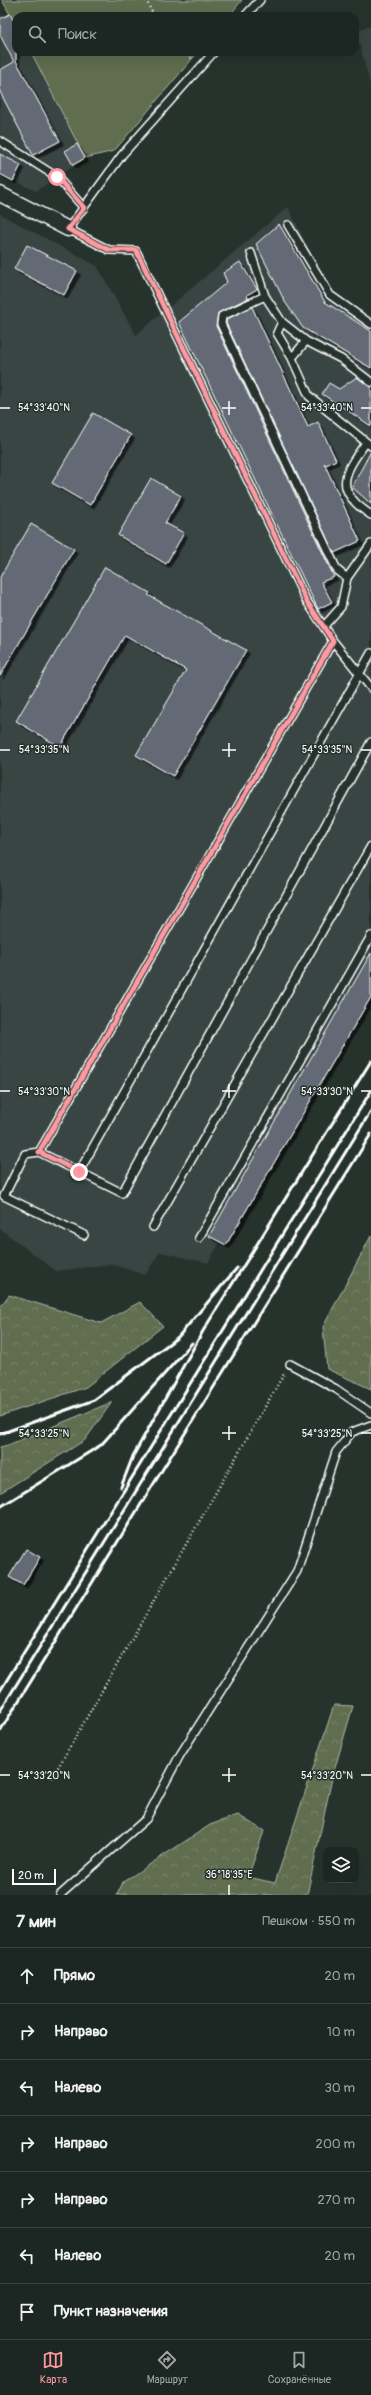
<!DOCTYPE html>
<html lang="ru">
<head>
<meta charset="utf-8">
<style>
  body { margin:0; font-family:Pangolin,sans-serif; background:#29322f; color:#f1f3f6 }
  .controls { position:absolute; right:12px; bottom:12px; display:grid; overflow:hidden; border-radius:8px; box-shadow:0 4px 16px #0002 }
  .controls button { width:36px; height:36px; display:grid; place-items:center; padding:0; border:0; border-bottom:1px solid #3a4340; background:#1c2622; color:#f1f3f6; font:20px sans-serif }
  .scale { position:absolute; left:12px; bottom:10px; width:44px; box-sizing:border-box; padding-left:4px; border:2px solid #fff; border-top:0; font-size:11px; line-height:14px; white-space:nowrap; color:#fff; -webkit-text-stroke:3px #26332d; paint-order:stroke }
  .stop { position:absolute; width:12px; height:12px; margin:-9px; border:3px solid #ff9aa2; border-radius:50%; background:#fff }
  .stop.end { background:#ff9aa2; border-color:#fff; box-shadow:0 1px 4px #0008 }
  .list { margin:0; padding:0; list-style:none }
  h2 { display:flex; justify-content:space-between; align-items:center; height:52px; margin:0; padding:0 16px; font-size:17px }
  h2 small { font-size:13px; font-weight:400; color:#a0a5a5 }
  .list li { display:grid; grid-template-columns:26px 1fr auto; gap:12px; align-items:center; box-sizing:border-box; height:56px; padding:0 16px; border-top:1px solid #3a4340 }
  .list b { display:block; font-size:15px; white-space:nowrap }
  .list em { font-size:13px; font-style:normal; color:#a0a5a5 }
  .icon { flex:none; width:22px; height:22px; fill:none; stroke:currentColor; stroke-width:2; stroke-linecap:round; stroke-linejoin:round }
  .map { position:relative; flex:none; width:371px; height:1895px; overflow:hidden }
  .search { position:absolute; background:#1c2622; box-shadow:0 4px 16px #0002; left:12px; right:12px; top:12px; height:44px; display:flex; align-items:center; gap:10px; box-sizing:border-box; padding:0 14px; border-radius:12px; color:#a0a5a5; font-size:15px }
  .sheet { height:444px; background:#1c2622 }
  nav { display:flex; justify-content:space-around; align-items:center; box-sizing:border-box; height:56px; border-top:1px solid #3a4340; background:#1c2622; font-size:11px; color:#a0a5a5 }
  nav a { display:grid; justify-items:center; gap:2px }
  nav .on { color:#ff9aa2 }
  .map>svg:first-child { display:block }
  .built { fill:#384443 }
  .grass { fill:#606d4f; stroke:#b0b6a7 }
  .forest { fill:url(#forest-crowns); stroke:#b0b6a7 }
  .building { fill:#636a75; stroke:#fff; filter:url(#shadow) }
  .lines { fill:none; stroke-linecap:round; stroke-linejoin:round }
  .lane-casing { stroke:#fff; stroke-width:10 }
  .street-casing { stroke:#fff; stroke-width:17 }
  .path { stroke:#fff; stroke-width:2.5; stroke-dasharray:1 3; stroke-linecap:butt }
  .lane { stroke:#26332d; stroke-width:7 }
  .street { stroke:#26332d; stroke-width:14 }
  .rail { stroke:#fff; stroke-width:3 }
  .route { stroke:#ff9aa2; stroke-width:5 }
  .ticks { fill:none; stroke:#fff; stroke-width:1.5 }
  .ticks-label { font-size:10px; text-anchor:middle; fill:#fff; stroke:#26332d; stroke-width:3; stroke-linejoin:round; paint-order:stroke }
</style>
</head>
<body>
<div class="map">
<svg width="371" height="1895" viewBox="0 0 371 1895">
  <defs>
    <pattern id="forest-crowns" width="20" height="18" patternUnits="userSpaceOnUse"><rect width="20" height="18" fill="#606d4f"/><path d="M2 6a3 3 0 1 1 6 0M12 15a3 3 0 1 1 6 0" fill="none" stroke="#788369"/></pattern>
    <filter id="shadow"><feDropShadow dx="3.5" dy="3.5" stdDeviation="0" flood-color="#0009"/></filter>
  </defs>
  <rect width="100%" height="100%" fill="#26332d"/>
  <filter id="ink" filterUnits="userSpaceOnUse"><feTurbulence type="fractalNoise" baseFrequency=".025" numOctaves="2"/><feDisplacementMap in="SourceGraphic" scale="8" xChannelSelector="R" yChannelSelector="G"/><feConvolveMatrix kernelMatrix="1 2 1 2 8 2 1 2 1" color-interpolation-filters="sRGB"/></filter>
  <g filter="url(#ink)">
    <path class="built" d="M0,13L3,18L10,14L16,25V52H31L85,158L36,191L0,174Z
      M371,26V87L356,31Z
      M288,207L335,302L371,328V982L208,1263L160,1252L145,1275L111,1264L56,1271L0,1229V214L97,266L136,335Z"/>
    <path class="grass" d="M2,0H242L229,16H16V25Z
      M31,52H198L114,151L85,158Z"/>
    <path class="forest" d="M371,1236V1389L327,1369L323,1327Z
      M9,1295L101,1323L140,1302L163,1326L86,1387L0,1416V1307Z
      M112,1402L85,1440L0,1493V1447L8,1445Z
      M334,1705L353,1706L332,1778L307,1895H117L123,1882L210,1825L238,1815L264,1831L248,1877L275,1883Z"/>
    <path class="building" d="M10,14L16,25V61L60,141L33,155L0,92V70L14,62L0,35V19Z
      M77,144L85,158L73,165L65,151Z
      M0,154L21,165L13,181L0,174Z
      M279,224L325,302L371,331V368L303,328L285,302L256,244Z
      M27,245L77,271L64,295L14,269Z
      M240,262L257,289L247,295L248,298L218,313L216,326L334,577L321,582L332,602L318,609L179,322L227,282L223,273Z
      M252,307L308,427L318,422L336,460L326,465L324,463L360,541L334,553L226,323L227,319Z
      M357,377L371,387V426L322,394L329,383L339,389Z
      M93,413L131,435L90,505L52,483Z
      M371,451V504L352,487Z
      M151,478L181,496L165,523L184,533L166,564L118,535Z
      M31,524L74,549L0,676V577Z
      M105,567L150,593L148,595L246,650L173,776L136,755L186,670L125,635L60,747L16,721Z
      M371,953V997L226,1245L209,1236Z
      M26,1549L40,1557L23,1585L9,1577Z"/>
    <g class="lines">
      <g class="lane-casing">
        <path id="lane" d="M245,16L260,0
          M214,52L122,155L68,229L109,250L136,251L306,600L333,641L371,688
          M0,141L57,177L84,208
          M288,225L330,295L371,324
          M251,253L265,296L282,322L306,341L341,359L371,382
          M265,296L222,316L221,324L337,570L347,578
          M282,322L277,333L292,358L309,396L371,446
          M292,358L306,341
          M365,444C342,475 334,491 371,515
          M324,626L341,607L347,578L371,544
          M333,641L39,1152L122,1193L371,742
          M39,1152L25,1154L4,1196L84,1235
          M79,1172L371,653
          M153,1227L371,846
          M199,1238L371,936
          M290,1364L336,1389L371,1413
          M60,1895L146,1819L180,1755L297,1571L336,1452L352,1432L371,1425"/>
      </g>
      <g class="street-casing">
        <path id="street" d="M0,194L68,229"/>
      </g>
      <path class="path" d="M146,0L154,16
        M185,52L193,60
        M52,1778L285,1372"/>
      <use href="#lane" class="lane"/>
      <use href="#street" class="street"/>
      <path class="rail" d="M0,1434L94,1400L178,1337L237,1268
        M121,1487L133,1456L203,1331L371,1061
        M0,1507L101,1445L192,1343
        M0,1691L371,1091
        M0,1711L371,1111
        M0,1731L371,1134"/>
    </g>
  </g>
  <g class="lines" filter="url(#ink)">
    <path class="route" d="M57,177L84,208L68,229L109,250H136L306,600L333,641L39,1152L79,1172"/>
  </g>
  <path class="ticks" d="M229,401V415M0,408H10M222,408H236M361,408H371M229,743V757M0,750H10M222,750H236M361,750H371M229,1084V1098M0,1091H10M222,1091H236M361,1091H371M229,1426V1440M0,1433H10M222,1433H236M361,1433H371M229,1768V1782M0,1775H10M222,1775H236M361,1775H371M229,1885V1895"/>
  <g class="ticks-label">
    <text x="44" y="411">54°33'40"N</text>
    <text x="327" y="411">54°33'40"N</text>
    <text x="44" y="753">54°33'35"N</text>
    <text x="327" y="753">54°33'35"N</text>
    <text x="44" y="1095">54°33'30"N</text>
    <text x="327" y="1095">54°33'30"N</text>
    <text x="44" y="1437">54°33'25"N</text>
    <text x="327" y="1437">54°33'25"N</text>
    <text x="44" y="1779">54°33'20"N</text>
    <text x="327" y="1779">54°33'20"N</text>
    <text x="229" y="1878">36°18'35"E</text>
  </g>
</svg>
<div class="controls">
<button><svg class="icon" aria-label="layers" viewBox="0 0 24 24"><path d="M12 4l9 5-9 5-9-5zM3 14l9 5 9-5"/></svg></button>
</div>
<div class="scale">20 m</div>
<div class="stop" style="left:57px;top:177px"></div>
<div class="stop end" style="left:79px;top:1172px"></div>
<div class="search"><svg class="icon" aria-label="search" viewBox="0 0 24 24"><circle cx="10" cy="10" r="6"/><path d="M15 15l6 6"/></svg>Поиск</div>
</div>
<section class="sheet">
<h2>7 мин<small>Пешком · 550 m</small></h2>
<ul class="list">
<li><svg class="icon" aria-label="ahead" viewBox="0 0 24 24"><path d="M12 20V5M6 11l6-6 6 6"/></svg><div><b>Прямо</b></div><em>20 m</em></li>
<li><svg class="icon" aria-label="right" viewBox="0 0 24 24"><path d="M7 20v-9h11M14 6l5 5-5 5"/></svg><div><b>Направо</b></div><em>10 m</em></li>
<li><svg class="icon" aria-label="left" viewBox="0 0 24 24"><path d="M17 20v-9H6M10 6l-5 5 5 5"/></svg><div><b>Налево</b></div><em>30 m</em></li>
<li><svg class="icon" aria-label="right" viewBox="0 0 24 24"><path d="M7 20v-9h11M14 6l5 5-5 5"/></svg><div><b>Направо</b></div><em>200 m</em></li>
<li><svg class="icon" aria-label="right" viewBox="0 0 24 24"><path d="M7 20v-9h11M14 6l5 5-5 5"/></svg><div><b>Направо</b></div><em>270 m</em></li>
<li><svg class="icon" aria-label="left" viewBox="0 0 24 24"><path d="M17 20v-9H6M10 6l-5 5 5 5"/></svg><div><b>Налево</b></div><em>20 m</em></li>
<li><svg class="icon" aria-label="arrive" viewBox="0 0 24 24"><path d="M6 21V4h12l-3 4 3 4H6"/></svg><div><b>Пункт назначения</b></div></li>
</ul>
</section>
<nav>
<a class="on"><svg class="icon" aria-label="map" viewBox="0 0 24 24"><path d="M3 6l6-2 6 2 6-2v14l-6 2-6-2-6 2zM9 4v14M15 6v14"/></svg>Карта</a>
<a><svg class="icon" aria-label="directions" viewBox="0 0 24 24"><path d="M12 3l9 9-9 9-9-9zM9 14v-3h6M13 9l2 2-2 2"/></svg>Маршрут</a>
<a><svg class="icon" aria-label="saved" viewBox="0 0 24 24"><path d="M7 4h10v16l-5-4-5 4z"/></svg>Сохранённые</a>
</nav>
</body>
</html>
